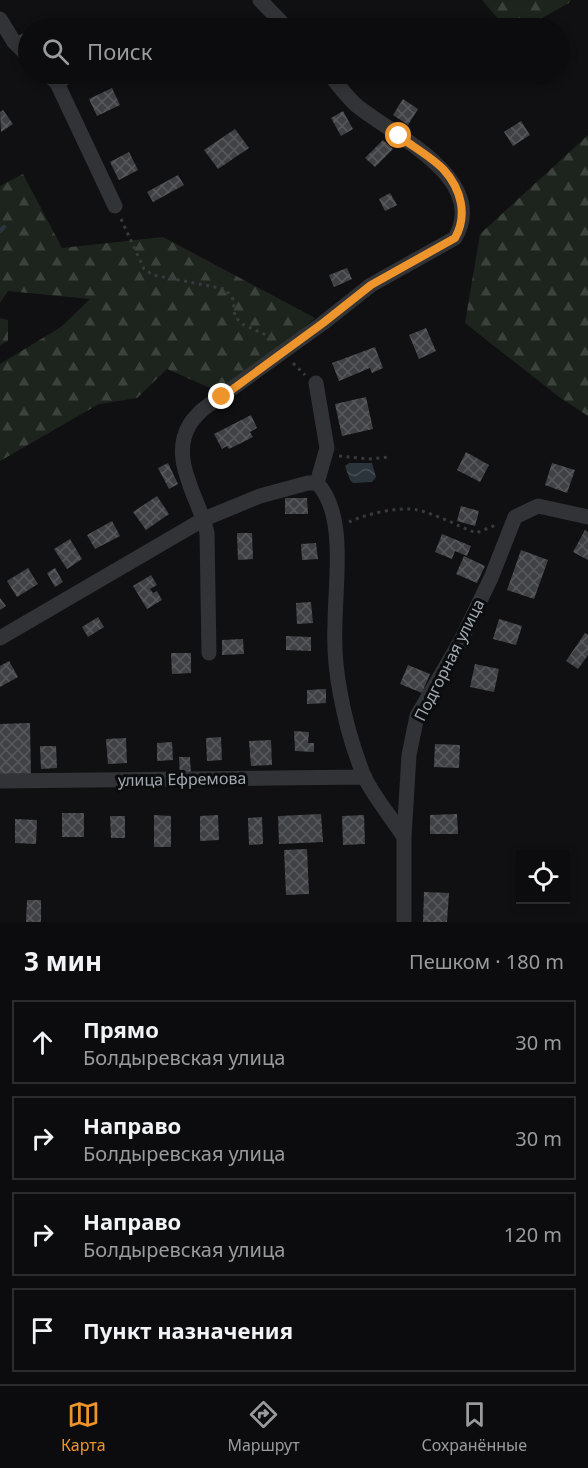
<!DOCTYPE html>
<html lang="ru">
<head>
<meta charset="utf-8">
<style>
  body { margin:0; font-family:"Noto Sans",sans-serif; background:#1a1a1c; color:#f1f3f6 }
  .controls { position:absolute; right:18px; bottom:18px; display:grid; overflow:hidden; border-radius:0px; box-shadow:0 3px 9px #0003 }
  .controls button { width:54px; height:54px; display:grid; place-items:center; padding:0; border:0; border-bottom:2px solid #2c2c2e; background:#0c0c0e; color:#f1f3f6; font:30px sans-serif }
  .stop { position:absolute; width:18px; height:18px; margin:-14px; border:4px solid #ee942c; border-radius:50%; background:#fff }
  .stop.end { background:#ee942c; border-color:#fff; box-shadow:0 2px 6px #0008 }
  .list { margin:0; padding:0; list-style:none }
  h2 { display:flex; justify-content:space-between; align-items:center; height:78px; margin:0; padding:0 24px; font-size:26px }
  h2 small { font-size:20px; font-weight:400; color:#9a9b9e }
  .list li { display:grid; grid-template-columns:39px 1fr auto; gap:18px; align-items:center; box-sizing:border-box; height:84px; margin:0 12px 12px; padding:0 12px; border:2px solid #2c2c2e; border-radius:0px }
  .list b { display:block; font-size:22px; white-space:nowrap }
  .list p { margin:0; font-size:20px; white-space:nowrap; color:#9a9b9e }
  .list em { font-size:20px; font-style:normal; color:#9a9b9e }
  .icon { flex:none; width:33px; height:33px; fill:none; stroke:currentColor; stroke-width:2; stroke-linecap:round; stroke-linejoin:round }
  .map { position:relative; flex:none; width:588px; height:922px; overflow:hidden }
  .search { position:absolute; background:#0c0c0e; box-shadow:0 3px 9px #0003; left:18px; right:18px; top:18px; height:66px; display:flex; align-items:center; gap:15px; box-sizing:border-box; padding:0 21px; border-radius:33px; color:#9a9b9e; font-size:22px }
  .sheet { height:462px; background:#0c0c0e }
  nav { display:flex; justify-content:space-around; align-items:center; box-sizing:border-box; height:84px; border-top:2px solid #2c2c2e; background:#0c0c0e; font-size:16px; color:#9a9b9e }
  nav a { display:grid; justify-items:center; gap:3px }
  nav .on { color:#ee942c }
  .map>svg:first-child { display:block }
  .forest { fill:url(#forest-firs) }
  .water { fill:url(#water-waves) }
  .lines { fill:none; stroke-linecap:round; stroke-linejoin:round }
  .stream { stroke:#2a343a; stroke-width:4.5 }
  .building { fill:url(#building-cross-hatch) }
  .path { stroke:#373a3e; stroke-width:3; stroke-dasharray:3 4.5; stroke-linecap:butt }
  .street { stroke:#313337; stroke-width:15 }
  .route { stroke:#ee942c; stroke-width:8 }
  .labels { text-anchor:middle; stroke-width:6; stroke-linejoin:round; paint-order:stroke }
  .street-label { font-size:16px; fill:#a2a9b2; stroke:#0b0c0d }
</style>
</head>
<body>
<div class="map">
<svg width="588" height="922" viewBox="0 0 588 922">
  <defs>
    <pattern id="forest-firs" width="22" height="20" patternUnits="userSpaceOnUse" patternTransform="scale(1.5)"><rect width="22" height="20" fill="#1d241d"/><path d="M5 1l3.5 6h-7zM16 11l3.5 6h-7z" fill="#3b413b"/></pattern>
    <pattern id="water-waves" width="16" height="10" patternUnits="userSpaceOnUse" patternTransform="scale(1.5)"><rect width="16" height="10" fill="#2a343a"/><path d="M0 5q4-4 8 0t8 0" fill="none" stroke="#464f54"/></pattern>
    <pattern id="building-cross-hatch" width="8" height="8" patternUnits="userSpaceOnUse" patternTransform="scale(1.5)"><rect width="8" height="8" fill="#3f4145"/><path d="M0 0l8 8M0 8l8-8" fill="none" stroke="#585a5d"/></pattern>
  </defs>
  <rect width="100%" height="100%" fill="#101012"/>
  <path class="forest" d="M482,0H571L569,3L524,28H506Z
    M588,135V416L559,397L465,323L480,234Z
    M23,174L62,248L163,237L315,318L268,359L217,391L167,369L137,398L99,404L0,461V364L61,327L90,299L8,291L0,303V186Z
    M0,318L8,320V341L0,345Z"/>
  <path class="water" d="M349,463H372L376,477L372,482L353,483L350,480L345,466Z"/>
  <g class="lines">
    <path class="stream" d="M0,231L4,227"/>
  </g>
  <path class="building" d="M28,31V47L18,36Z
    M58,74H89L65,86Z
    M352,74H371L361,83Z
    M112,88L120,105L97,116L89,99Z
    M403,99L418,109L408,125L393,115Z
    M3,110L13,124L1,132L0,112Z
    M343,111L353,129L341,136L331,118Z
    M521,121L530,135L513,146L504,132Z
    M235,129L249,148L218,169L204,150Z
    M383,140L393,149L375,167L365,158Z
    M129,152L138,170L119,180L110,162Z
    M178,175L184,185L153,202L147,192Z
    M390,193L397,205L385,211L379,199Z
    M347,268L352,279L334,287L329,275Z
    M426,328L436,351L419,359L409,335Z
    M375,347L383,368L372,373L370,368L339,381L332,363Z
    M366,397L373,429L342,436L335,404Z
    M251,415L257,428L250,432L253,437L229,449L227,446L222,449L214,434Z
    M466,452L489,465L480,482L457,470Z
    M168,463L178,484L169,489L158,468Z
    M552,463L575,470L567,493L545,485Z
    M157,496L169,514L146,530L133,512Z
    M285,498H307L308,514H285Z
    M461,506L479,511L475,526L457,521Z
    M112,521L120,536L95,549L87,535Z
    M585,530L588,532V560L573,552Z
    M237,533H252L253,559L238,560Z
    M442,534L471,546L467,556L455,551L452,559L435,552Z
    M70,539L82,559L67,569L54,549Z
    M316,543L318,559L302,560L301,544Z
    M521,550L548,560L534,599L507,590Z
    M464,556L485,566L477,583L456,574Z
    M28,568L38,584L17,597L7,581Z
    M55,568L63,582L55,587L47,573Z
    M151,575L157,585L150,589L153,593L157,591L162,600L147,609L133,586Z
    M0,598L6,606L0,610Z
    M311,602L313,623L297,624L296,603Z
    M98,617L104,627L88,637L82,627Z
    M499,619L522,626L516,645L493,639Z
    M585,633L588,635V655L578,669L566,661Z
    M286,636L311,637V651L286,650Z
    M243,639L244,654L222,655V640Z
    M171,653H191V673L172,674Z
    M9,661L18,677L0,687V666Z
    M475,664L499,669L494,692L470,687Z
    M408,665L430,674L422,693L400,684Z
    M326,689V703L307,704V690Z
    M30,723L31,777H0V724Z
    M294,731L309,732L308,743H314V752L295,751Z
    M221,737L222,760L207,761L206,738Z
    M126,738L127,763L108,764L106,739Z
    M271,740L272,765L251,766L249,741Z
    M172,742L173,760L157,761V743Z
    M435,744L460,745L459,768L434,767Z
    M40,746H56L57,768L41,769Z
    M179,757H190L191,775L180,776Z
    M62,813H84V837H62Z
    M321,814L323,842L279,844L278,816Z
    M457,814L458,834H430V815Z
    M154,815L171,816V847H154Z
    M218,815L219,840L200,841V816Z
    M364,815L365,844L343,845L342,816Z
    M110,816H125V838H111Z
    M262,817L263,844L249,845L248,818Z
    M15,819L37,820L36,844L15,843Z
    M307,849L309,894L286,895L284,850Z
    M424,892L449,893L447,922H423Z
    M27,900H41V922H26Z"/>
  <g class="lines">
    <path class="path" d="M121,219L144,269L153,275L225,289L233,299L235,317L244,325L275,339
      M293,363L305,375
      M339,456L368,459L390,457
      M349,522C365,514 400,506 418,510C438,515 458,526 476,533L496,525"/>
    <path class="street" d="M260,0L287,28
      M0,19L14,42L28,56
      M47,74L57,83L115,206
      M316,383L327,448L317,483
      M317,483C347,514 335,583 335,624C334,646 336,671 340,692C345,720 353,749 364,776C373,796 392,818 404,837
      M0,638L204,519L260,496L308,483H317
      M209,653L207,533C200,499 168,459 190,424C193,419 198,414 202,410L323,323L371,285L455,238C490,178 392,135 356,105C346,96 338,84 329,74
      M0,781L365,777
      M404,922V837L409,755L417,716L460,642L491,578L515,517L538,506L588,517"/>
  </g>
  <g class="lines">
    <path class="route" d="M222,397L323,323L371,285L455,238C468,215 461,189 444,170C432,157 413,147 399,136"/>
  </g>
  <g class="labels">
    <g class="street-label">
      <text transform="translate(449 660) rotate(-63)" y="6">Подгорная улица</text>
      <text transform="translate(182 779) rotate(-1)" y="6">улица Ефремова</text>
    </g>
  </g>
</svg>
<div class="controls">
<button><svg class="icon" aria-label="locate" viewBox="0 0 24 24"><circle cx="12" cy="12" r="6"/><path d="M12 2v4M12 18v4M2 12h4M18 12h4"/></svg></button>
</div>
<div class="stop" style="left:399px;top:136px"></div>
<div class="stop end" style="left:222px;top:397px"></div>
<div class="search"><svg class="icon" aria-label="search" viewBox="0 0 24 24"><circle cx="10" cy="10" r="6"/><path d="M15 15l6 6"/></svg>Поиск</div>
</div>
<section class="sheet">
<h2>3 мин<small>Пешком · 180 m</small></h2>
<ul class="list">
<li><svg class="icon" aria-label="ahead" viewBox="0 0 24 24"><path d="M12 20V5M6 11l6-6 6 6"/></svg><div><b>Прямо</b><p>Болдыревская улица</p></div><em>30 m</em></li>
<li><svg class="icon" aria-label="right" viewBox="0 0 24 24"><path d="M7 20v-9h11M14 6l5 5-5 5"/></svg><div><b>Направо</b><p>Болдыревская улица</p></div><em>30 m</em></li>
<li><svg class="icon" aria-label="right" viewBox="0 0 24 24"><path d="M7 20v-9h11M14 6l5 5-5 5"/></svg><div><b>Направо</b><p>Болдыревская улица</p></div><em>120 m</em></li>
<li><svg class="icon" aria-label="arrive" viewBox="0 0 24 24"><path d="M6 21V4h12l-3 4 3 4H6"/></svg><div><b>Пункт назначения</b></div></li>
</ul>
</section>
<nav>
<a class="on"><svg class="icon" aria-label="map" viewBox="0 0 24 24"><path d="M3 6l6-2 6 2 6-2v14l-6 2-6-2-6 2zM9 4v14M15 6v14"/></svg>Карта</a>
<a><svg class="icon" aria-label="directions" viewBox="0 0 24 24"><path d="M12 3l9 9-9 9-9-9zM9 14v-3h6M13 9l2 2-2 2"/></svg>Маршрут</a>
<a><svg class="icon" aria-label="saved" viewBox="0 0 24 24"><path d="M7 4h10v16l-5-4-5 4z"/></svg>Сохранённые</a>
</nav>
</body>
</html>
